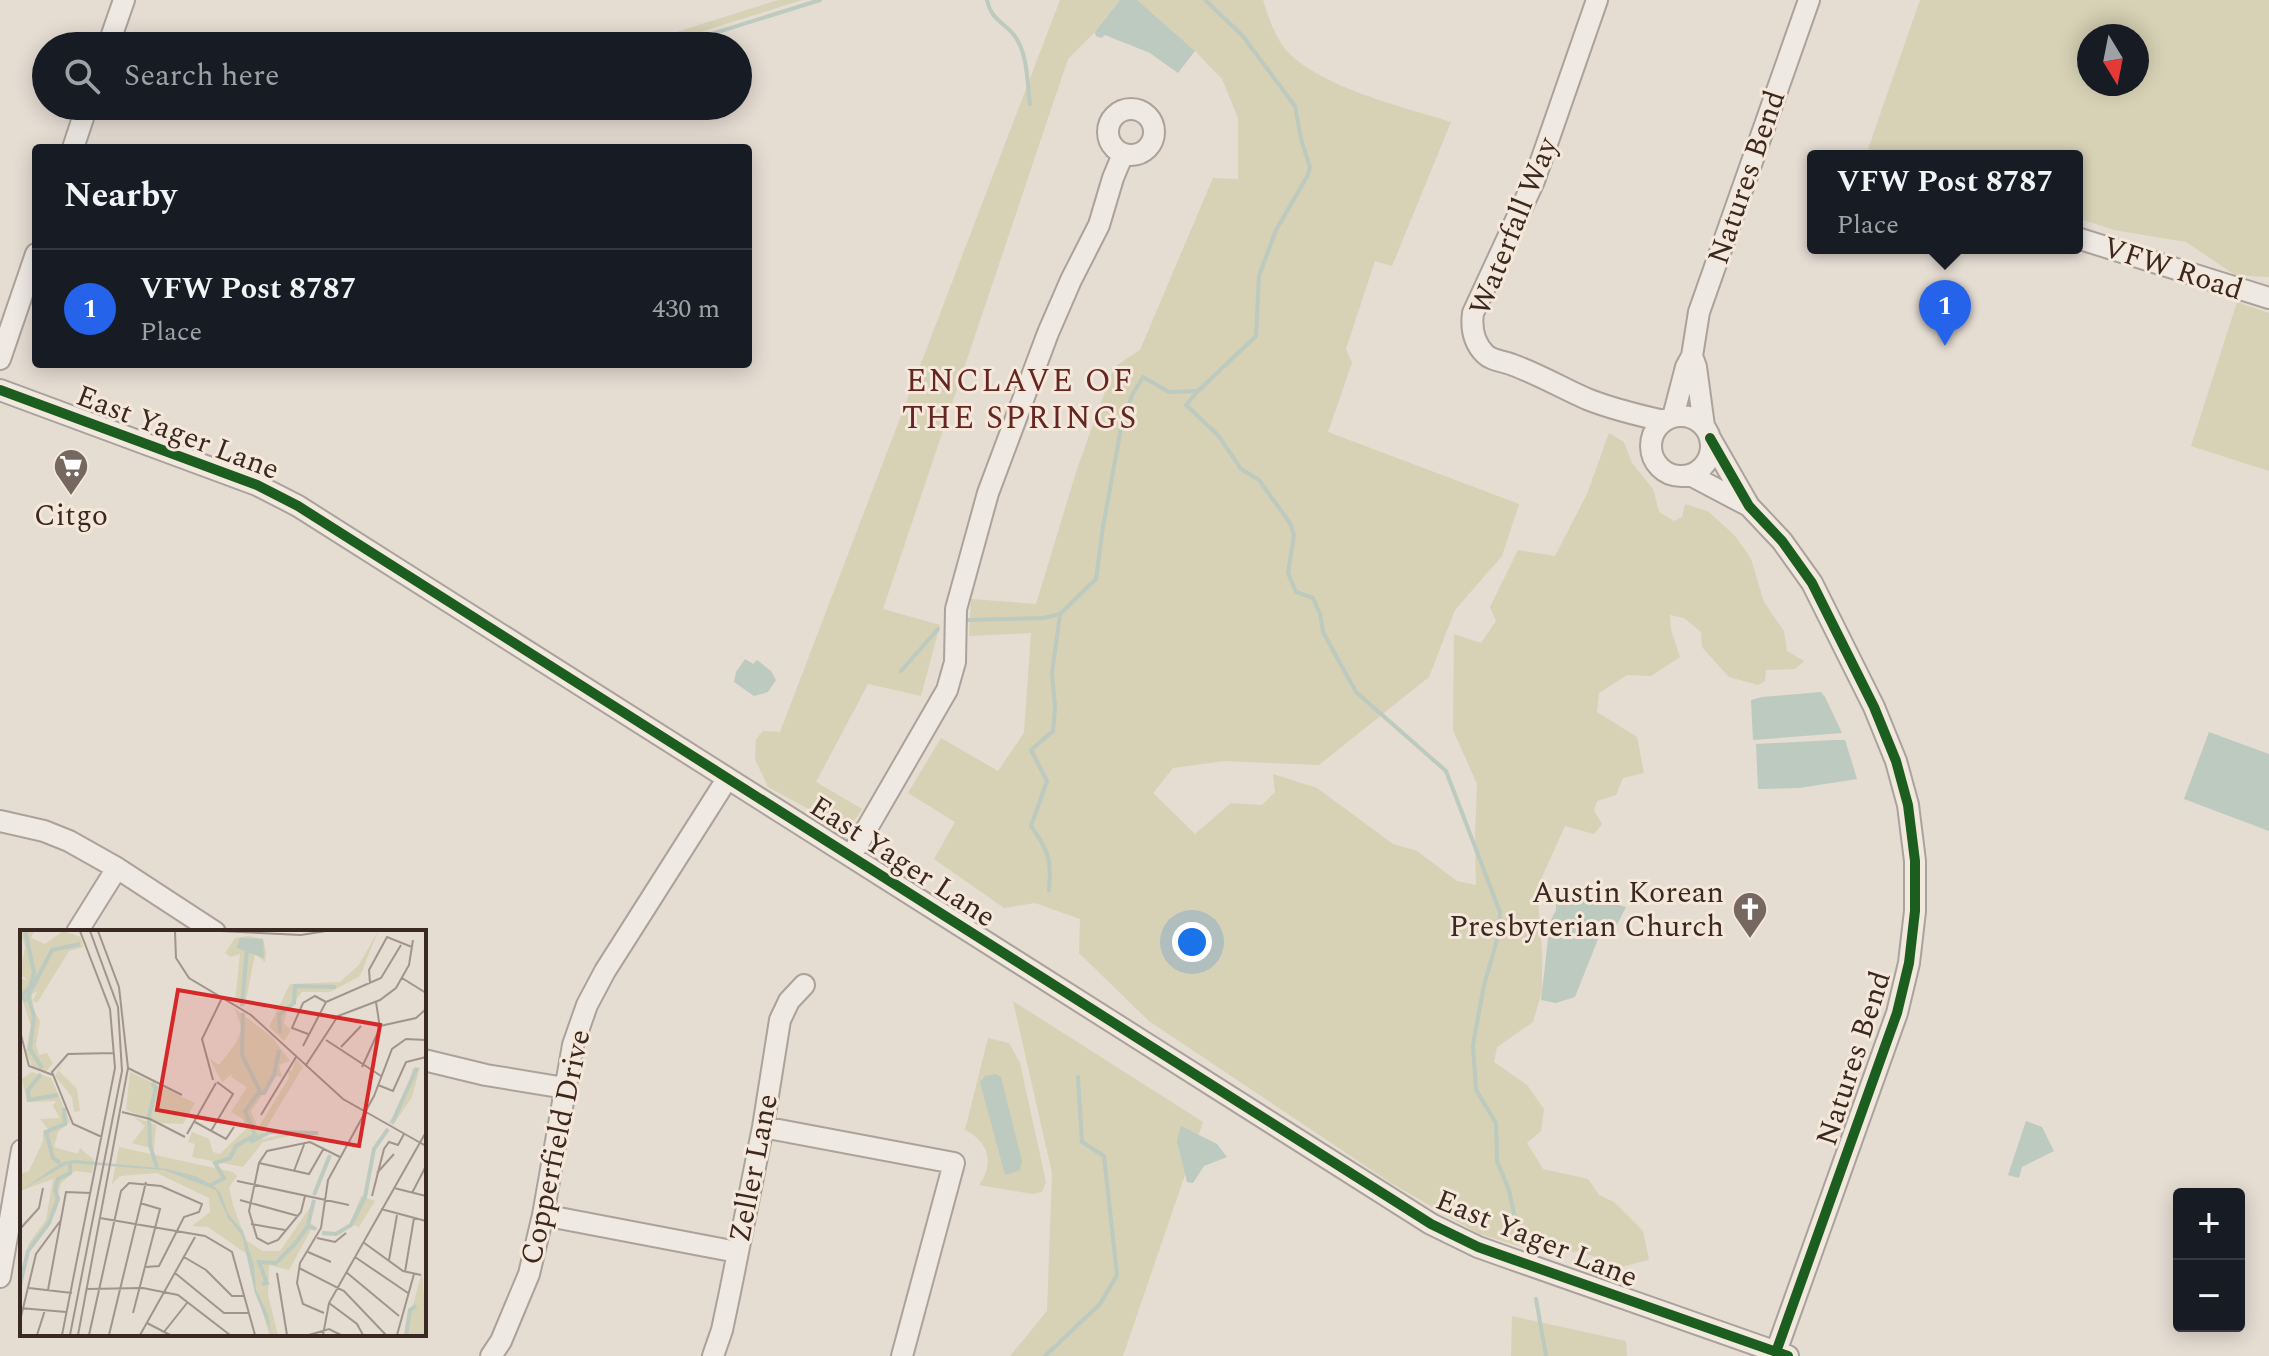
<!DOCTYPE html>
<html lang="en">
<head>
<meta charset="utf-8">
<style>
  body { margin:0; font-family:Spectral,serif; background:#242831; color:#f1f3f6 }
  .controls { position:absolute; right:24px; bottom:24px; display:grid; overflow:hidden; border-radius:8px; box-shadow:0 4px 20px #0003 }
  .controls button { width:72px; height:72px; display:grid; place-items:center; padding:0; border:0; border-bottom:2px solid #363941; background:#171b24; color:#f1f3f6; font:40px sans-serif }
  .compass { position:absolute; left:2077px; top:24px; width:72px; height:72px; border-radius:50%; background:#171b24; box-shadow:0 4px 20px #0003; rotate:170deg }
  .you { position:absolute; left:1192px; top:942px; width:28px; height:28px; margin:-20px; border:6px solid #fff; border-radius:50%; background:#1a73e8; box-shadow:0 0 0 12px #1a73e833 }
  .badge { display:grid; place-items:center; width:52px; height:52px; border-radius:50%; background:#2563eb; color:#fff; font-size:26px; font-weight:700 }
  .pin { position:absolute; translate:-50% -66px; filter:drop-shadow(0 2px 4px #0008) }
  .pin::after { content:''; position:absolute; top:42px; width:28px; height:24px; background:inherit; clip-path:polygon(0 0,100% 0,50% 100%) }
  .popup { position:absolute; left:1807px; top:150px; width:276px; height:104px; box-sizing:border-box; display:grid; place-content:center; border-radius:8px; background:#171b24; filter:drop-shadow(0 2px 6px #0005); font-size:26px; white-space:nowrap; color:#9ea1a6 }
  .popup b { font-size:30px; color:#f1f3f6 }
  .popup::after { content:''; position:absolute; left:50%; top:100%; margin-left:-16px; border:16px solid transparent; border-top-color:#171b24 }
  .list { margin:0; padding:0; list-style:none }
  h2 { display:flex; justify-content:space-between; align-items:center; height:104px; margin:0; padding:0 32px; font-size:34px }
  h2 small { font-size:26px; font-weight:400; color:#9ea1a6 }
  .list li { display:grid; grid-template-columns:52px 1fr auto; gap:24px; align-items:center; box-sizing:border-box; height:120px; padding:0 32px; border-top:2px solid #363941 }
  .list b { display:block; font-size:30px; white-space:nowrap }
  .list p { margin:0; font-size:26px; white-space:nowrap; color:#9ea1a6 }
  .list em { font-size:26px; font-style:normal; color:#9ea1a6 }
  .icon { flex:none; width:44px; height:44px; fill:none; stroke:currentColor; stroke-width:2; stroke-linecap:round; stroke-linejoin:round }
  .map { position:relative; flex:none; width:2269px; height:1356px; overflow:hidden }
  .search { position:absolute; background:#171b24; box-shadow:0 4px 20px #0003; left:32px; top:32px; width:720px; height:88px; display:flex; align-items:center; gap:20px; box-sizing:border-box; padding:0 28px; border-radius:44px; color:#9ea1a6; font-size:30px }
  .panel { position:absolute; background:#171b24; box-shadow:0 4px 20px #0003; left:32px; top:144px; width:720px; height:224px; border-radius:8px }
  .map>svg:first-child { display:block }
  .green { fill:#d7d1b5; fill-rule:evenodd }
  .water { fill:#bccabf }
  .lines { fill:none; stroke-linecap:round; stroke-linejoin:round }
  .stream { stroke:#bccabf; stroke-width:4 }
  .minor-casing { stroke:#aba29a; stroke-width:24 }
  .minor { stroke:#eee9e3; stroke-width:20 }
  .cycleway-casing { stroke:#f5e8da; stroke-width:15 }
  .cycleway { stroke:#1b5e20; stroke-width:10 }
  .labels { text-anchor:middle; stroke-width:6; stroke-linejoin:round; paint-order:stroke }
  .street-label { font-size:30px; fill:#3a2922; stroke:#f5e8da }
  .poi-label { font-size:30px; fill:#3a2922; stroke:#f5e8da }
  .neighbourhood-label { font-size:32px; letter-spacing:2px; fill:#652623; stroke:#f5e8da }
  .inset-river { fill:none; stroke:#bccabf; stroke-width:4 }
  .inset-road { fill:none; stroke:#a1948c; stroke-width:2 }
  .view { fill:#d62828; fill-opacity:0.15; stroke:#d62828; stroke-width:4 }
  .inset-edge { fill:none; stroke:#3a2922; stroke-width:4 }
</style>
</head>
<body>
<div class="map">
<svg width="2269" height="1356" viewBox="0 0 2269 1356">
  <rect width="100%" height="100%" fill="#e5dcd2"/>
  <path class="green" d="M778,0H802L656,46H632Z
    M1060,0H1120L1095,32L1068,59L883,609L940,625L921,696L868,684L816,782L862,809L850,827L816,813L768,787L755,759L756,739L763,731L780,732Z
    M1137,0H1263C1267,14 1274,34 1283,46C1313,86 1404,107 1451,122L1392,266L1375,261L1346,349L1352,363L1328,432L1519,504L1502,556L1455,610L1429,677L1319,765L1224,761L1173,768L1153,793L1195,834L1231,803L1262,805L1275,792L1273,774L1317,788L1393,844L1417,851L1457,881L1476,885L1475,837L1477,784L1453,730L1454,634L1481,643L1496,621L1490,607L1518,550L1555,556L1587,494L1609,433L1624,442L1632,463L1653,489L1659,512L1674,521L1682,517L1685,504L1709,512L1735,536L1751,559L1764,602L1784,631L1787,651L1804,661L1795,669L1766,670L1765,681L1758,685L1729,677L1702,647L1701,632L1684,618L1670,615L1671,630L1680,657L1651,676L1627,675L1599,693L1597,712L1637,737L1644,773L1623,778L1616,795L1597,801L1594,811L1602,824L1594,834L1565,826L1537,888L1542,951V991L1533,1022L1497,1047L1494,1062L1527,1085L1544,1109L1541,1131L1527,1143L1543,1169L1588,1179L1599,1195L1614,1202L1643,1231L1649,1260L1621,1267L1579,1251L1548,1255L1479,1234L1391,1183L1149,1021L1079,953L1080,919L1035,903L1004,908L934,859L955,822L908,793L941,738L998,771L1024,733L1031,633L969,636L971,599L1036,604L1078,466L1114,367L1140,350L1213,178L1238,179V118L1222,79L1195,51Z
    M1920,0H2269V277L2235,275L2186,242L2114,230L2077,218V156H1889L1868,149ZM2137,36V84H2089V36Z
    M2237,302L2269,313V471L2191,446Z
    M1013,1001L1203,1122L1123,1356H1010L1047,1311L1052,1173Z
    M988,1038L1009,1043L1020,1063L1046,1182L1042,1192L1033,1194L979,1185C995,1163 988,1141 965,1130Z
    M1512,1316L1626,1341L1627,1356H1511Z"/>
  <path class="water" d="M1120,0H1137L1195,51L1178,73L1150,53L1105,35L1101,38L1096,36L1095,32Z
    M745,659L753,664L757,660L771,671L776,680L768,692L754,696L734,682L736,672Z
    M1821,692L1825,697L1842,733L1753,740L1751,700L1762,697Z
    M2209,732L2269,754V831L2184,799Z
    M1835,740H1845L1857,779L1799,788L1758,789L1756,744Z
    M1556,888L1626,907L1614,931L1598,939L1575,997L1556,1003L1541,1000L1550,922L1556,910Z
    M996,1074L1001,1077L1022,1162L1020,1170L1005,1175L980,1082L985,1076Z
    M2026,1121L2042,1127L2054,1151L2022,1167L2019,1178L2008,1175Z
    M1181,1126L1217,1144L1227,1157L1204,1166L1193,1183L1187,1182L1177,1141Z"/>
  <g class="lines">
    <path class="stream" d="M987,0C992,21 1003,21 1014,35C1028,53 1027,82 1030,104
      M1205,0L1242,35L1295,106L1301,139L1310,167L1308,175L1276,230L1259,276L1256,336L1198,391L1186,405L1218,435L1241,469L1259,480L1290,523L1294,535L1288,573L1296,592L1313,598L1320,614L1323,632L1356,692L1446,771L1500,912L1499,933L1484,985L1473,1045L1476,1090L1496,1123L1497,1161L1509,1190L1516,1224
      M673,46L820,0
      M967,620L1043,618L1060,614
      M901,671L938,629
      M1049,890C1052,861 1048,849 1031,826L1047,781L1031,750L1053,731L1055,707L1052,673L1060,614L1096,579L1103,527L1121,428L1132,395L1143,377L1169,392L1198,391
      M1536,1299L1546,1356
      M1045,1356L1100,1304L1117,1275L1104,1156L1082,1142L1078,1077"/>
    <g class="minor-casing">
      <path id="minor" d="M1597,0L1534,181L1473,313C1471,328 1474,343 1485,354C1492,361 1504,361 1513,365C1538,374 1562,388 1587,399C1612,409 1637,415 1664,421
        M108,46L124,0
        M1108 132a23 23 0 1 1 46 0a23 23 0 1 1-46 0Z
        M73,148L87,106
        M2077,238L2269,298
        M1692,356L1696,367L1704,426
        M0,359L36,254
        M0,390L257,485L298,506L1431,1224L1478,1247L1509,1258L1788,1356
        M1651 446a30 30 0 1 1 60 0a30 30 0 1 1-60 0Z
        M1673,417L1686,367L1692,356L1699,312L1809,0
        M1710,438L1749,506L1782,541L1812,583L1874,707L1896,761L1908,805L1915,861V911L1909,963L1897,1013L1776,1352
        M1690,475L1749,506
        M0,821L44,831L69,841L117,868L215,932
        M851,856L947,690L955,662L956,609L988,493L1048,333L1071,280L1099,225L1113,178L1123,154
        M77,932L117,868
        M424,1060L486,1075L565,1088
        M763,1127L954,1163L902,1356
        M543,1215L737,1252
        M0,1277L22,1150
        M491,1356L501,1341L529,1274L543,1215L573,1045L587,1005L605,971L727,779
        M713,1356L722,1330L730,1292L763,1127L780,1020L789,1001L804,985"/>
    </g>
    <use href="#minor" class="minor"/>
    <g class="cycleway-casing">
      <path id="cycleway" d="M0,390L257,485L298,506L1431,1224L1478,1247L1509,1258L1788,1356
        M1710,438L1749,506L1782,541L1812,583L1874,707L1896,761L1908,805L1915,861V911L1909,963L1897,1013L1776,1352"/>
    </g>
    <use href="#cycleway" class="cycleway"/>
  </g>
  <defs>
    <g id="supermarket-pin" transform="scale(1.8)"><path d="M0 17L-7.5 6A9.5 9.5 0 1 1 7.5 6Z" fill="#766860" stroke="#f5e8da"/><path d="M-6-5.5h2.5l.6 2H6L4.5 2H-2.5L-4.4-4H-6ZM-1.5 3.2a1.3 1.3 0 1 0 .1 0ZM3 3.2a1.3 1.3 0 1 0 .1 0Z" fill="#fff"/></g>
    <g id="church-pin" transform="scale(1.8)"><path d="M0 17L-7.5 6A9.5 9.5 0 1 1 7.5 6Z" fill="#766860" stroke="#f5e8da"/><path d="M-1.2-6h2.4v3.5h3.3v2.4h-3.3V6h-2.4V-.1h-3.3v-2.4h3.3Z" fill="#fff"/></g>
  </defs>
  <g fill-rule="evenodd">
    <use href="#supermarket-pin" x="71" y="466"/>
    <use href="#church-pin" x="1750" y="909"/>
  </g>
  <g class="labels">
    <g class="street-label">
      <text transform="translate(1746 177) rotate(-71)" y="10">Natures Bend</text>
      <text transform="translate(1513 226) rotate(-68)" y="10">Waterfall Way</text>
      <text transform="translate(2173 268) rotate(18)" y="10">VFW Road</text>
      <text transform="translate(178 432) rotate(21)" y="10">East Yager Lane</text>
      <text transform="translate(903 861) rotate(33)" y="10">East Yager Lane</text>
      <text transform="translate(1853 1058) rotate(-72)" y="10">Natures Bend</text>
      <text transform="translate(555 1147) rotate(-78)" y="10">Copperfield Drive</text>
      <text transform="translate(753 1168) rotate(-79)" y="10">Zeller Lane</text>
      <text transform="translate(1537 1238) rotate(22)" y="10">East Yager Lane</text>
    </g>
    <g class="poi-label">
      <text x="71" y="525">Citgo</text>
      <text x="1724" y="902" text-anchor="end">Austin Korean<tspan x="1724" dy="34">Presbyterian Church</tspan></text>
    </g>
    <g class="neighbourhood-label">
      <text x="1020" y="391">ENCLAVE OF<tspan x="1020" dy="37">THE SPRINGS</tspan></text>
    </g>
  </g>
  <g transform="translate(20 930)">
    <rect width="406" height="406" fill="#e5dcd2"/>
    <path d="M0,1H14L11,8L25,14L43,1L61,7L63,17L49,21L17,73L13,70L18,61L12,64L13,79L20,91L16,115L19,125L27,123L33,133L25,143L12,136L6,121L11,96L0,63V48L8,51L0,44L5,17ZM358,1L340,46L310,62H282L266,83L264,93L271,100L264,111L249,97L270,54L320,52L339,35ZM228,6L243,9L246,22L245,32L235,24L225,75L215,71L220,24L211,27L205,23L215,8ZM214,78L252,107L270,131L259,135L262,147L256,146L231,181L238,198L269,148L268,140L272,141L276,129L283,137L240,208L243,209L259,205L286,202L243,212L223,237L172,227L175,214L168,212L172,202L189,209L193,222L200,224L226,199L223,189L211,182L227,157L211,147L213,143L202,152L189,128L199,135L216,113L222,98ZM43,131L39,141L57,159L60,181L54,182L52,167L35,146ZM400,137L392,167L373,195L369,193L383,173L393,138ZM12,142L31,148L50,192L38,202L34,217L58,224L60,218L74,230L72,243L55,241L41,253L31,289L8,322L0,362L9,313L26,290L33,249L0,261V244L9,241L23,211V201L28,199L20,189L40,188L33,176L36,171L7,172L2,149ZM110,142L175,173L163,194L140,193L106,180ZM114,187L136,195L134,219L112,213L125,196ZM99,217L213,242L217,246L209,257L213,275L226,310L242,321H260L295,270L290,292L298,300H291L269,340L249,335L248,365L258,405H249L227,324L188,297L172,296L190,282L189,268L137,243L100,246L92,254ZM341,266L355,271L339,297L330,293ZM402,342L406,399L404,405H385Z" fill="#d7d1b5"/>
    <path d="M220,8L243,9L244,28L217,18ZM55,230L147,239L175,246L193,255L201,264L208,284L223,301L234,336L236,359L248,385L252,405L235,363L222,305L208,288L196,260L144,240L49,233L0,261L43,232Z" fill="#bccabf"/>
    <path class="inset-river" d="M5,1L14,42L11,56L2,65L6,72M222,76L227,19M260,103L259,85L274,73L275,56L316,57M22,138L10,119L14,86L8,66L32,20L60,14M21,144L8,160L9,170L38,165M132,153L136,158L129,186L130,215L137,238M239,163H244L254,145L259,120M372,193L397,138M230,212L250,202L298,203M40,233L33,228L26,202L45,194L44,178M191,255L204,248L195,233L210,228L216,216L235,205L225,181L240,161L222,125L223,83M294,265L310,225M288,295L294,270M302,303L316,304L331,295L345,267L354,219L368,199M275,314L288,296L296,299M242,354L247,353L239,332L256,333L275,314M0,355L8,321L29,293L38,269L35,260L38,249L50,243V232M386,405L390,380L396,376"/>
    <path class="inset-road" d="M155,1L156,28L169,48L231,85L323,169L406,216M200,1L281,5L306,1M382,48L406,63M350,53L349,40L367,7L392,17M360,96L396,88L406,79M0,101L9,136L33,145M288,104L272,98L283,73L295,66L306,72M306,110L361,146M283,116L306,72L361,48L381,15M321,117L341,96M286,135L318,86L360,70L376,58L389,35L393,10M342,137L360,98L356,72M108,138L162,165M193,150L182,109L202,68M358,155L373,161L386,132L406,127M102,182L130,189L165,207M241,185L276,127M175,192L206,209L214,197M191,201L213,164L197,152M167,204L196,153M82,207L53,194L32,142L48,124L94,123M239,233L289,244L304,218M274,241L285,212M357,243L374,224M217,251L329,275M374,258L406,266M392,263L406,236M285,266L281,282L258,310L248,314L237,308L229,281L239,233L247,221L290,212L320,227M352,266L364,219L369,212L378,215L384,204M220,270L278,286M361,279L406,291M80,288L185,306L212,322L235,405M231,294L265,300M0,299L19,278L23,258M297,308L315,312L326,303M343,312L383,341L401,345M288,322L311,332M164,327L186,340L212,366H224M335,327L388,363M369,330L377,285M279,338L324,361L366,405M326,342L379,386M385,342L394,288M155,343L204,383H229M257,343L267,405M9,358L52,363M67,359L123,358L158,365L210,405M28,360L46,262L71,263M309,373L337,394L343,405M0,378L46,382M113,383L140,279L120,273M304,383L283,374L277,353L280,333L301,298L308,250L354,166L372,119L386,109L406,110M0,391L16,324L41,290M127,393L150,405M144,402L167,373M17,405L25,380M42,405L95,138L90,79L60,1M50,405L102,141L98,77L70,1M58,405L108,138L99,57L78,1M69,405L101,261L109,253L141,256L182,274L179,282L164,287L139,336L126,337M89,405L126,252M120,405L175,307M289,405L309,399L321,405M303,405L309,373L406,202M377,405L394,344"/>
    <path class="view" d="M158,60L360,95L339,216L137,180Z"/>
    <rect width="406" height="406" class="inset-edge"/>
  </g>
</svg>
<div class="controls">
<button>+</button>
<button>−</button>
</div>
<svg class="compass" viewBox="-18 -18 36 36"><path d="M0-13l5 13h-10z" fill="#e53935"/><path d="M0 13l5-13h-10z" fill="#9ea1a6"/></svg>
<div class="you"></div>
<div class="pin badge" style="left:1945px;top:346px">1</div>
<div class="popup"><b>VFW Post 8787</b>Place</div>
<div class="search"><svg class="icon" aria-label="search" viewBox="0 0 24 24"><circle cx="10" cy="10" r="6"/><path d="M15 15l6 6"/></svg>Search here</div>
<section class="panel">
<h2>Nearby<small></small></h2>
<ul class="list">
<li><span class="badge">1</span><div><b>VFW Post 8787</b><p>Place</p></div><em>430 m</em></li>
</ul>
</section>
</div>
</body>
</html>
